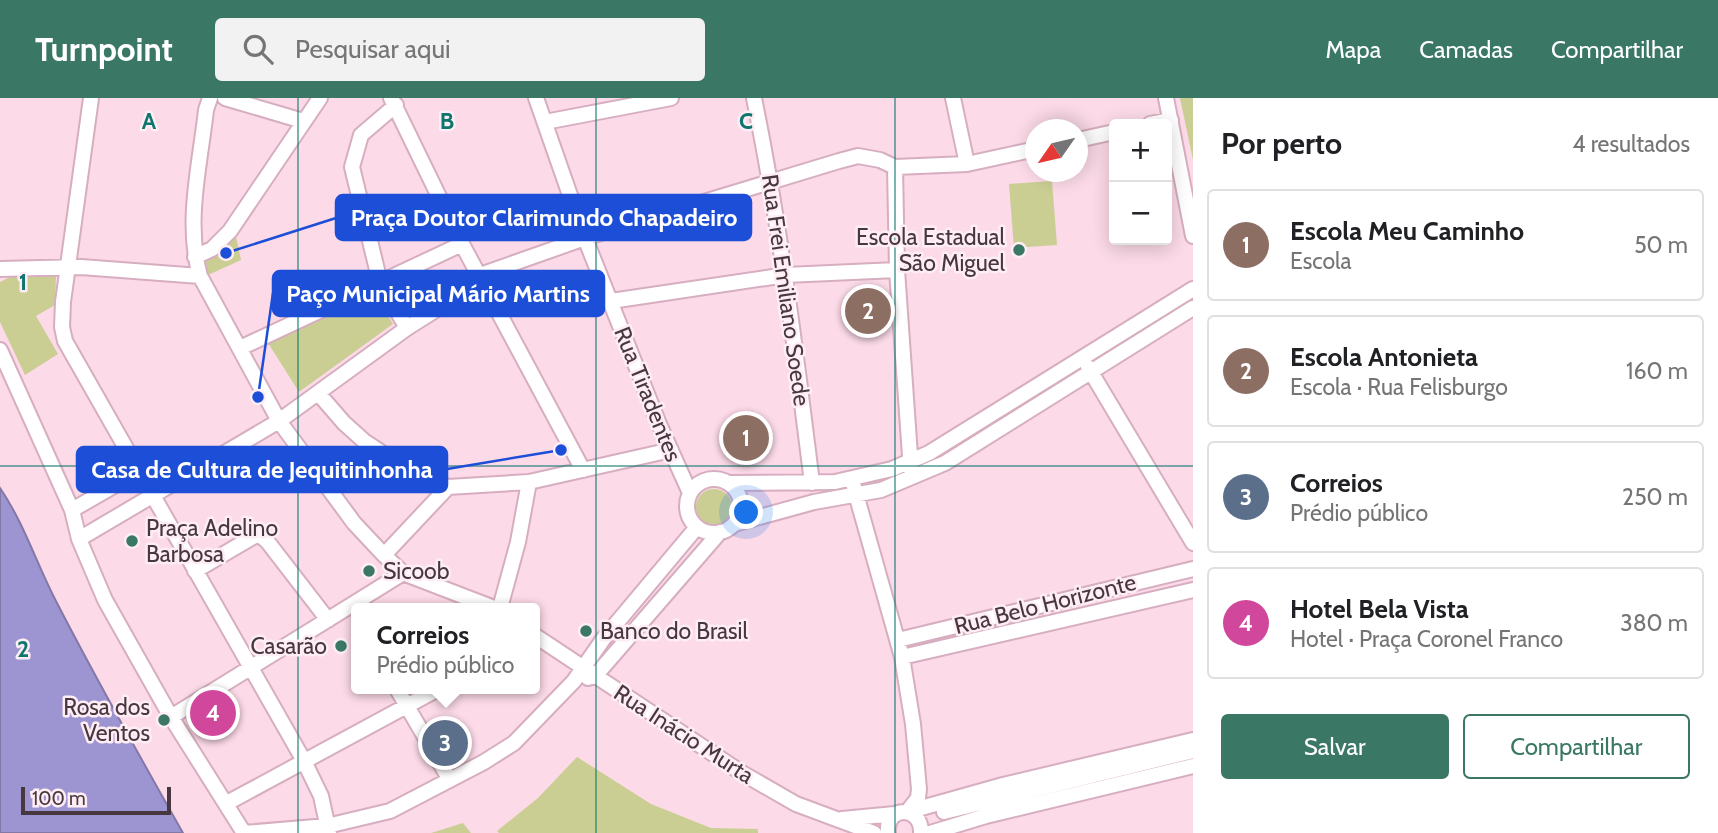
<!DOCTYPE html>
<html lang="pt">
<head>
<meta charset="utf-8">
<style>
  body { margin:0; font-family:Cabin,sans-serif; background:#f2f2f2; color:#202124 }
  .controls { position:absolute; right:21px; top:21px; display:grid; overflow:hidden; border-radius:7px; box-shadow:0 4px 18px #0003 }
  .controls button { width:63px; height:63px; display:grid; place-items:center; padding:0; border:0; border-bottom:2px solid #e0e0e0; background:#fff; color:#202124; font:35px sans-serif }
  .compass { position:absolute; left:1025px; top:21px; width:63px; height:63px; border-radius:50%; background:#fff; box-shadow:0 4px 18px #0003; rotate:236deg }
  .scale { position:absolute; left:21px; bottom:18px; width:150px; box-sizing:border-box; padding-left:7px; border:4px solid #47373e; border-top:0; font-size:19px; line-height:24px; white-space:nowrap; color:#47373e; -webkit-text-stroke:5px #feedf4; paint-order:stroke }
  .you { position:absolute; left:747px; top:415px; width:24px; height:24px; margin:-18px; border:5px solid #fff; border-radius:50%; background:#1a73e8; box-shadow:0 0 0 10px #1a73e833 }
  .badge { display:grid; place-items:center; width:46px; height:46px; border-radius:50%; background:#3a7865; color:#fff; font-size:23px; font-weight:700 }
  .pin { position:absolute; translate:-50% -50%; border:4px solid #fff; box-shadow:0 2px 7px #0006 }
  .popup { position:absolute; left:351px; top:505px; width:189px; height:91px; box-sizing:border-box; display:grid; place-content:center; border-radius:7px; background:#fff; filter:drop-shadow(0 2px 5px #0005); font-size:23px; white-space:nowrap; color:#757577 }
  .popup b { font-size:26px; color:#202124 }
  .popup::after { content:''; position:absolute; left:50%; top:100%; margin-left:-14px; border:14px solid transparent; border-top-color:#fff }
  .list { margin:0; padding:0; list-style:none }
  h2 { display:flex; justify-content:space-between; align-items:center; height:91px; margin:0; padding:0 28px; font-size:30px }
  h2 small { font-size:23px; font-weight:400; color:#757577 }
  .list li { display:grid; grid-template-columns:46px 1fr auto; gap:21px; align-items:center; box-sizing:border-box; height:112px; margin:0 14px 14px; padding:0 14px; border:2px solid #e0e0e0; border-radius:7px }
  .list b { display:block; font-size:26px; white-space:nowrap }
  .list p { margin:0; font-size:23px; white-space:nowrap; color:#757577 }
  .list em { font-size:23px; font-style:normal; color:#757577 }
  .actions { display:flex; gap:14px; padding:21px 28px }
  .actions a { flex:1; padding:16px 0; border:2px solid #3a7865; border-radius:7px; text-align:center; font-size:24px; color:#3a7865 }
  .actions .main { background:#3a7865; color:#fff }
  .icon { flex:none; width:38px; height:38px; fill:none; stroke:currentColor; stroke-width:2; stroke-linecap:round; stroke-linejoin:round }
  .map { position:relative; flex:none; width:1193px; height:735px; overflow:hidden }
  header { display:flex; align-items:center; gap:42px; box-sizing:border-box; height:98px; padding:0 35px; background:#3a7865; color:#fff }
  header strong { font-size:33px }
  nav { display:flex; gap:38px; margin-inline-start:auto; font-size:24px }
  .search { width:490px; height:63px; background:#f2f2f2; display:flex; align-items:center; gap:18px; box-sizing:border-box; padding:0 24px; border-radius:7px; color:#757577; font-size:26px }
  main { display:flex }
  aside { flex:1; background:#fff }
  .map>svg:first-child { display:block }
  .green { fill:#cace93 }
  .water { fill:#9d94d2; stroke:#8378a6; stroke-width:2 }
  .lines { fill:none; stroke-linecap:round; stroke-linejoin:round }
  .minor-casing { stroke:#d7aec0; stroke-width:18 }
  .minor { stroke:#fff; stroke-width:14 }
  .grid { fill:none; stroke:#0f766e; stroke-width:2; stroke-opacity:0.55 }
  .poi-dot { fill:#3a7865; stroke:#feedf4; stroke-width:2.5 }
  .labels { text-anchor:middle; stroke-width:5; stroke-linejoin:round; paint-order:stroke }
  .poi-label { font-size:23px; fill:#47373e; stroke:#feedf4; text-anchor:end }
  .street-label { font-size:23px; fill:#47373e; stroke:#feedf4 }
  .grid-label { font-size:23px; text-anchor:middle; font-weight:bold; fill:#0f766e; stroke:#feedf4; stroke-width:5; stroke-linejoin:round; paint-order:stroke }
  .leader { fill:none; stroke:#1d4ed8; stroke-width:2.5 }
  .callout-dot { fill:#1d4ed8; stroke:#feedf4; stroke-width:2.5 }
  .callout { fill:#1d4ed8; stroke:#1d4ed8; stroke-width:2.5 }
  .callout-label { font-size:24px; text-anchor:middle; font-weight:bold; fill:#fff }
</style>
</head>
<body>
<header>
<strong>Turnpoint</strong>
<div class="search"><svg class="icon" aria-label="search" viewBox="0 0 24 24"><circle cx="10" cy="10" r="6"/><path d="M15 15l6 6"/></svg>Pesquisar aqui</div>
<nav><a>Mapa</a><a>Camadas</a><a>Compartilhar</a></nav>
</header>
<main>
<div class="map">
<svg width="1193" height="735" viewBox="0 0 1193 735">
  <rect width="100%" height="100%" fill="#fcdae8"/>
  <path class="green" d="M1180,0H1193V62Z
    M1052,83L1057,147L1014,150L1009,86Z
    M236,138L241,162L208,177L203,159L221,150Z
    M56,177L55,207L36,218L58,256L25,277L0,224V184L10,179Z
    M373,193L393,226L299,294L268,245Z
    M696 409a18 18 0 1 1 36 0a18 18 0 1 1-36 0Z
    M577,659L651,706L711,730L758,731V735H499L497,733L538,700Z
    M463,725L471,735H431Z"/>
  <path class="water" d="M0,390C24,425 37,467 57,505C97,583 140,659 183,735H0Z"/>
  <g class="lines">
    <g class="minor-casing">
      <path id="minor" d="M91,0L63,204L62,229L65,243L304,663L321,698L329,735
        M210,0L206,12C200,67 185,124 200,178L279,323L354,425L384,457L403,475L494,510
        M225,0L303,23
        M391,0L462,146L583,372
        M536,0L585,140L659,326L690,395
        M754,0C780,127 796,256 812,385
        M953,0L967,66
        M1166,0L1193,138
        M396,7L361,37L352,69L380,184L407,230
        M545,24L671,0
        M1150,26L1171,22
        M1078,42L1114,34
        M895,69L897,172L911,372
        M195,159L212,151L230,133L320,0
        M0,171L81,169L200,178
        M480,177L585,140L839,63L858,58L880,62L895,69L967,66L1036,51
        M611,203L786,177L897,172
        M240,250L462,146
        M0,252L72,412L79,441L105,502L171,619L244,735L327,728L390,713L484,664L514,645L574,583L604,540L697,429
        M1088,269L1193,445
        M318,295L344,325L364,343L402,368L448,389L529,384L671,352
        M687 408a27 27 0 1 1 54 0a27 27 0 1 1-54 0Z
        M729,385L835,384L892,371L929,355L1193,191
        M854,389L902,559L913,626L919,691L918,700L907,714
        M72,412L138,374
        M734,426L814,404L881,392L945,365L1193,210
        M79,441L279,323L407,230L483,182
        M384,457L448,389
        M195,473L258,436L267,443L328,522
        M500,510L518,444L529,384
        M534,537L742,675L796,706L874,735
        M898,542L1193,471
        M902,559L1193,492
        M588,580L596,577L720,434
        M397,591L450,682
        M171,619L403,475
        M227,705L438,591
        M907,714L1003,687L1193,642
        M944,714L1193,653
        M842,721L895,716
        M888,735C885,707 922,707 921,735
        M930,735L986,718L1193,668"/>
    </g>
    <use href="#minor" class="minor"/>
  </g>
  <path class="grid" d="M298,0V735M596,0V735M895,0V735M0,368H1193"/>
  <g class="poi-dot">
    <circle cx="1019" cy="152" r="7"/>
    <circle cx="132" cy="443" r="7"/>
    <circle cx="369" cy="473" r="7"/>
    <circle cx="586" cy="533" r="7"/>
    <circle cx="341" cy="548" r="7"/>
    <circle cx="164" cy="622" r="7"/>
  </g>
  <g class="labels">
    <g class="poi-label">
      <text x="1005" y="147">Escola Estadual<tspan x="1005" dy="26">São Miguel</tspan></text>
      <text x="146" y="438" text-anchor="start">Praça Adelino<tspan x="146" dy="26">Barbosa</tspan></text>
      <text x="383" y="481" text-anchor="start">Sicoob</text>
      <text x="600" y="541" text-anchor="start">Banco do Brasil</text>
      <text x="327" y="556">Casarão</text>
      <text x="150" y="617">Rosa dos<tspan x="150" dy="26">Ventos</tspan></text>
    </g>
    <g class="street-label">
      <text transform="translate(786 192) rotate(82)" y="8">Rua Frei Emiliano Soede</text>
      <text transform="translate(648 296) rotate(68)" y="8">Rua Tiradentes</text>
      <text transform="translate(1045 506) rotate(-14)" y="8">Rua Belo Horizonte</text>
      <text transform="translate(684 636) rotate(33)" y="8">Rua Inácio Murta</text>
    </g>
  </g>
  <g class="grid-label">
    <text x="149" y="31">A</text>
    <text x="447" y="31">B</text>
    <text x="746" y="31">C</text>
    <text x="23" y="192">1</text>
    <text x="23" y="559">2</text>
  </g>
  <path class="leader" d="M226 155L336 120M258 299L273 195M561 352L447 371"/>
  <g class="callout-dot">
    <circle cx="226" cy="155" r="7"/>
    <circle cx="258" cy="299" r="7"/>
    <circle cx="561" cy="352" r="7"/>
  </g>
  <g class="callout">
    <rect x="336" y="97" width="415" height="45" rx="7"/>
    <rect x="273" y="173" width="331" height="45" rx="7"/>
    <rect x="77" y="349" width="370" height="45" rx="7"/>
  </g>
  <g class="callout-label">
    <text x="544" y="128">Praça Doutor Clarimundo Chapadeiro</text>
    <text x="438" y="204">Paço Municipal Mário Martins</text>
    <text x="262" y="380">Casa de Cultura de Jequitinhonha</text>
  </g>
</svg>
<div class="controls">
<button>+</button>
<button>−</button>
</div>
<svg class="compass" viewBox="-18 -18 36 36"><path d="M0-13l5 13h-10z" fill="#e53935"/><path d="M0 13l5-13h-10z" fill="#757577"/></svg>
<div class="scale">100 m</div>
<div class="you"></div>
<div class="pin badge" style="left:746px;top:340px;background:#8d6e63">1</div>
<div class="pin badge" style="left:868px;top:213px;background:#8d6e63">2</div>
<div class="pin badge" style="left:445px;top:645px;background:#5c6f8a">3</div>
<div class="popup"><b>Correios</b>Prédio público</div>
<div class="pin badge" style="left:213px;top:615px;background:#d1479c">4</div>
</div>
<aside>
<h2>Por perto<small>4 resultados</small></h2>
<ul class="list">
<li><span class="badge" style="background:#8d6e63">1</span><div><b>Escola Meu Caminho</b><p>Escola</p></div><em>50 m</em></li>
<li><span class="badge" style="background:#8d6e63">2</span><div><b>Escola Antonieta</b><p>Escola · Rua Felisburgo</p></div><em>160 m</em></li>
<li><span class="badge" style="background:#5c6f8a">3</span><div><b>Correios</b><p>Prédio público</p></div><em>250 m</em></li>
<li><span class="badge" style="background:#d1479c">4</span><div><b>Hotel Bela Vista</b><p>Hotel · Praça Coronel Franco</p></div><em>380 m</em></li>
</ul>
<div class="actions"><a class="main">Salvar</a><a>Compartilhar</a></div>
</aside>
</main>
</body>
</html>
